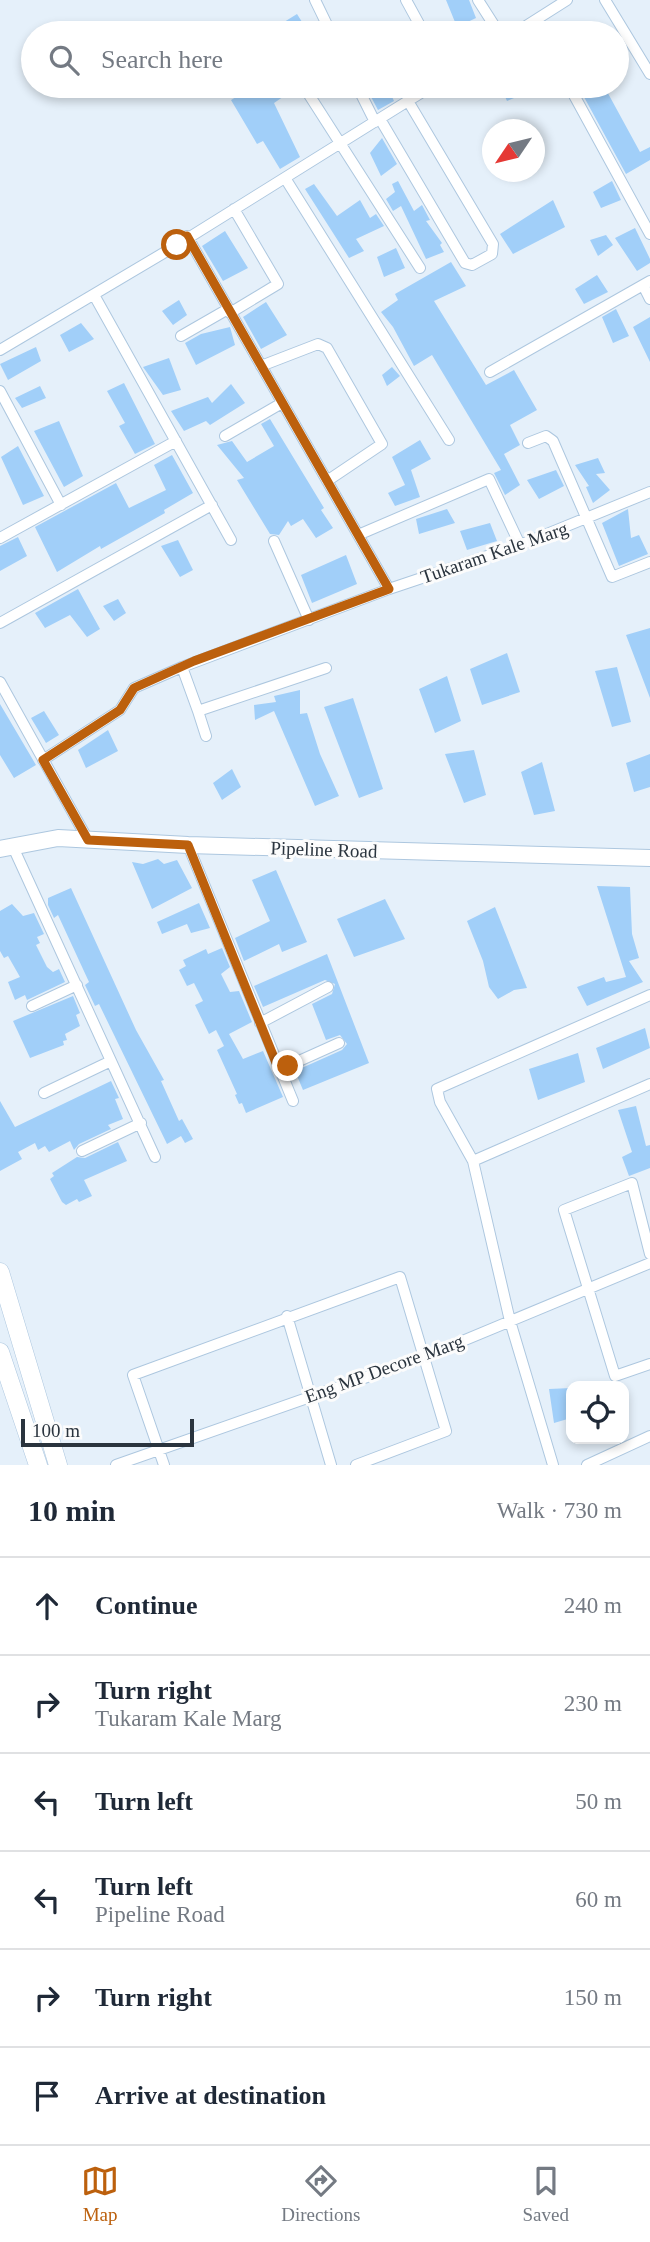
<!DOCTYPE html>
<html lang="en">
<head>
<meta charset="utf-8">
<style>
  body { margin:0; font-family:Georgia,serif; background:#f2f2f3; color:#1f2937 }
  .controls { position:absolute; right:21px; bottom:21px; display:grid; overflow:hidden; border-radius:14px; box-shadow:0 4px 10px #0003 }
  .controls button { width:63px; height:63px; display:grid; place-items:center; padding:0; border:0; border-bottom:2px solid #e0e1e3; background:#fff; color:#1f2937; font:35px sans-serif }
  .compass { position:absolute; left:482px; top:119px; width:63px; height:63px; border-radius:50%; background:#fff; box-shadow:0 4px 10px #0003; rotate:235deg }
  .scale { position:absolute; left:21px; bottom:18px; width:173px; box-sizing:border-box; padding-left:7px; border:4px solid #2a343e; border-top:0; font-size:19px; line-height:24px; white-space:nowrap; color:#2a343e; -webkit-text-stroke:5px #fcfcfc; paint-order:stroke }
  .stop { position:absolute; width:21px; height:21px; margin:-16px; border:5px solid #bc600d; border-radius:50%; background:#fff }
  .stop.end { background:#bc600d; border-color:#fff; box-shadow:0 2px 7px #0008 }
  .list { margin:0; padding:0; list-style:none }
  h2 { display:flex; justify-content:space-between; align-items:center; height:91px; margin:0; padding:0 28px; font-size:30px }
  h2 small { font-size:23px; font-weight:400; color:#747a83 }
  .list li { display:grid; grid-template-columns:46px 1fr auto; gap:21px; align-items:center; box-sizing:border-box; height:98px; padding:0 28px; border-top:2px solid #e0e1e3 }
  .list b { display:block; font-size:26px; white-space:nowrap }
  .list p { margin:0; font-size:23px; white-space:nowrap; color:#747a83 }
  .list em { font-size:23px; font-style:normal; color:#747a83 }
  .icon { flex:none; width:38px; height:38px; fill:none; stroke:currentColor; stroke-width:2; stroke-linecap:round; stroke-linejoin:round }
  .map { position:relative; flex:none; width:650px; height:1465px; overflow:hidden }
  .search { position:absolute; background:#fff; box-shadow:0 4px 10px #0003; left:21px; right:21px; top:21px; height:77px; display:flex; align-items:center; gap:18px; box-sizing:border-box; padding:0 24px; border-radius:38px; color:#747a83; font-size:26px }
  .sheet { height:679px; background:#fff }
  nav { display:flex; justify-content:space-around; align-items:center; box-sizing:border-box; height:98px; border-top:2px solid #e0e1e3; background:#fff; font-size:19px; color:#747a83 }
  nav a { display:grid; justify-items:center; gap:4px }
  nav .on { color:#bc600d }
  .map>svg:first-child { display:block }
  .building { fill:#a1cff9 }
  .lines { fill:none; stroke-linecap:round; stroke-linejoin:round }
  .street-casing { stroke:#adc7df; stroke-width:12 }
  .secondary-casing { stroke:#adc7df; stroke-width:18 }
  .primary-casing { stroke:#adc7df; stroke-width:19 }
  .street { stroke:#fff; stroke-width:10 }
  .secondary { stroke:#fff; stroke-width:16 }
  .primary { stroke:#fff; stroke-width:18 }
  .route { stroke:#bc600d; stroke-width:9 }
  .labels { text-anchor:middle; stroke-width:6; stroke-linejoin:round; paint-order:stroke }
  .street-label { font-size:19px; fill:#2a343e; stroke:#fcfcfc }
</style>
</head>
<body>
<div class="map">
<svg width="650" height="1465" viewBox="0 0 650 1465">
  <rect width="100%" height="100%" fill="#e5f0fa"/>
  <path class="building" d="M446,0H469L476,18L457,27Z
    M297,14L309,33H280L276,27Z
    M254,86H299L274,103L300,157L280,169L263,141L257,144L231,100Z
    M383,86H387L394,101L378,110L369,93Z
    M500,86H523L526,93L507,101Z
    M578,86H604L640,152L650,147V160L626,174Z
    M382,138L397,164L381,176L370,153Z
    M398,181L414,211L422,205L430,220L426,221L442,243L440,245L444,252L426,259L401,206L393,211L386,199L395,192L392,184Z
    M612,181L621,200L601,208L593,192Z
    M314,184L337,216L360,200L370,218L376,214L384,226L356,239L364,251L349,258L305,189Z
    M553,200L565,227L513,254L500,234Z
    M635,228L650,259V263L637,271L615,238Z
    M225,231L248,268L223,281L202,246Z
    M606,235L613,245L598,256L590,240Z
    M396,248L405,268L384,277L377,257Z
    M451,262L466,286L434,301L486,385L514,370L537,410L510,425L520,445L504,454L520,485L505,495L494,473L501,470L432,355L414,366L393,327L381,312L398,300L395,294Z
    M597,275L608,292L584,304L575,289Z
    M179,300L187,315L173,325L162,311Z
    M266,302L287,335L261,349L243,317Z
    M616,309L629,336L613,343L602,317Z
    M650,317V362L633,327Z
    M81,323L94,339L69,352L60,335Z
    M230,327L235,345L196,365L185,343L201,334Z
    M36,347L41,361L8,380L0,364Z
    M169,358L181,390L163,395L143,367Z
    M392,367L400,376L387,386L382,375Z
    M124,383L155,444L135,454L119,426L125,423L107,391Z
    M231,384L245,403L210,425L206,421L184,431L171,411L208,397L212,403Z
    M40,386L46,398L22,408L15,398Z
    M270,419L324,508L321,510L333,528L316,538L303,519L291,526L288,521L279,535L270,534L237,480L244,478L217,445L232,441L247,462L274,446L261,424Z
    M59,421L83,476L64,487L34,431Z
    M420,440L431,459L411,470L420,497L395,506L388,493L405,485L392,457Z
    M18,446L44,496L23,505L1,457Z
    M172,455L193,493L164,510L165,513L101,549L100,546L57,572L35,527L116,483L129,508L166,490L154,465Z
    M598,458L605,473L596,474L610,490L593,503L586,487L589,486L575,465Z
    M556,470L564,486L539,499L527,480Z
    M447,509L455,523L419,534L416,519Z
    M628,509L631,538L639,535L648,554L619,566L602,523Z
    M490,523L497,541L467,550L460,531Z
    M18,537L27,556L0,571V546Z
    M178,540L193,570L180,577L161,546Z
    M346,555L357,584L312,603L301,575Z
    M78,589L100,629L87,637L70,615L45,628L35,613Z
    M118,599L126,613L114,621L103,606Z
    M650,628V698L626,635Z
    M507,653L520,692L482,705L470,669Z
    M617,667L631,722L612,727L595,671Z
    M447,676L461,721L435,733L419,689Z
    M300,690V714L307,713L320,754L339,796L315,806L274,711L255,720L254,705L276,702L274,696Z
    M353,698L383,789L359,798L324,707Z
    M0,704L36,765L14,778L0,755Z
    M44,711L59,735L46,743L31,718Z
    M108,730L118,751L86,768L78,750Z
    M474,750L486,795L464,803L445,754Z
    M650,754V787L634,792L626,763Z
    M542,762L555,811L534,815L521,772Z
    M232,769L241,787L222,800L213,783Z
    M158,859L164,864L177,860L192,888L152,909L132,862L143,864Z
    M276,870L307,942L282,952L279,944L244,961L235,938L270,921L252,880Z
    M597,886L630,887L632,934L639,958L629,961L643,982L587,1006L577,987L604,977L606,982L626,977Z
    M71,888L136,1030L164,1080L161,1081L179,1121L182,1119L193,1139L185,1143L181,1136L167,1144L99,1004L95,1006L85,985L89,982L58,915L54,918L48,905V898Z
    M385,899L405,939L354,957L337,919Z
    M199,903L210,928L191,933L187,924L162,934L157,922Z
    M12,904L23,916L34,913L44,934L37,937L40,943L36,945L47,967L53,972L59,969L65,982L27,1000L25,995L15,1000L8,982L20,977L8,956L4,958L0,951V911Z
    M495,907L527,988L514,990L498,999L489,987L483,961L467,921Z
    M222,948L230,967L221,974L230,992L239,991L252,1022L229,1034L243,1059L263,1051L283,1097L246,1113L242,1103L239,1104L235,1095L237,1094L217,1050L224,1046L216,1030L209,1034L195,1005L203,1001L194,983L187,986L179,970L186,966L183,960L206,949L208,954Z
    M327,954L369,1063L303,1090L295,1071L342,1050L347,1044L340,1035L326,1040L312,1004L332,994L335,984L325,980L263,1007L254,986Z
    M73,996L80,1013L76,1015L80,1026L65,1034L67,1040L63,1041L64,1045L30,1058L13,1021Z
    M645,1028L650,1048L603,1069L596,1048Z
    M578,1053L585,1082L538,1100L529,1069Z
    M111,1081L119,1098L115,1099L123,1119L108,1125L111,1129L79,1144L74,1150L70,1141L49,1152L45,1146L38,1150L35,1143L18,1152L22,1159L0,1171V1101L15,1127Z
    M636,1106L646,1146L650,1145V1168L629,1176L622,1157L632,1152L618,1110Z
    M118,1142L127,1161L84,1180L92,1196L79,1202L77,1199L66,1205L62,1202L50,1179L54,1176L52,1173L77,1157L85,1158Z
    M571,1388V1418L554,1423L549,1389Z"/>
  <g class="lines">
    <g class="street-casing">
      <path id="street" d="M315,0L331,33
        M406,0L424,33
        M478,0L499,33
        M605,0L650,74
        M515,33L567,0
        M357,86L375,122
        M569,86L650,234
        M306,90L420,268
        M380,119L465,263L472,265L492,254L493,244L408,101
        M285,178L449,440
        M187,236L389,589
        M643,285L650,299
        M94,295L231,540
        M230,313L278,284L234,209
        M181,336L228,309
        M0,350L177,245L432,86
        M261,366L318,344L327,348L382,444L327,481
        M490,372L650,281
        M0,391L61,505
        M225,436L282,403
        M528,443L546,436L553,441L612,577L650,562
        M358,535L489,479L520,545
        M0,538L176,441
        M274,541L309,620
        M0,623L212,505
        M182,667L198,711L326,668
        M0,682L88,840
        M198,711L206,736
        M43,760L120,710L134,688L182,667L389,589L520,545L650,492
        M188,845L293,1101
        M13,847L155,1157
        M32,1006L77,985
        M260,1023L328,987
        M279,1070L339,1043
        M44,1093L111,1061
        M82,1151L141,1123
        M473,1161L650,1084
        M650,1254L632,1183L564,1210L615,1376L650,1364
        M287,1316L331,1465
        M116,1465L424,1357L650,1263
        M164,1465L133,1375L400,1277L446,1431L356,1465
        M553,1465L510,1321L473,1161L440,1102L437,1089L650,995
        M587,1465L650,1436"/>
    </g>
    <g class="secondary-casing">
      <path id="secondary" d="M0,849L58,838L188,845L650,858"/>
    </g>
    <g class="primary-casing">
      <path id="primary" d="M0,1272L58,1465
        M0,1352L38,1465"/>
    </g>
    <use href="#street" class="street"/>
    <use href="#secondary" class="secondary"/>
    <use href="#primary" class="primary"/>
  </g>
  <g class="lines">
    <path class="route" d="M177,245L187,236L389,589L194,661L134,688L120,710L43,760L88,840L188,845L279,1070L288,1066"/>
  </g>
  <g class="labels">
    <g class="street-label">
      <text transform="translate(494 552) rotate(-19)" y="7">Tukaram Kale Marg</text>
      <text transform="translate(324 849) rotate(2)" y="7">Pipeline Road</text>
      <text transform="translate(384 1368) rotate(-20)" y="7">Eng MP Decore Marg</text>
    </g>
  </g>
</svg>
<div class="controls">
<button><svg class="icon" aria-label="locate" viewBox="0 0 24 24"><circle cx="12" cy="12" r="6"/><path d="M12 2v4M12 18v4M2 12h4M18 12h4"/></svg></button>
</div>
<svg class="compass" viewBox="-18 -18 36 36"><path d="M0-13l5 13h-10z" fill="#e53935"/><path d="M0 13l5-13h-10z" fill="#747a83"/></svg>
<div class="scale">100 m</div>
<div class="stop" style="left:177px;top:245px"></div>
<div class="stop end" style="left:288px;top:1066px"></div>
<div class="search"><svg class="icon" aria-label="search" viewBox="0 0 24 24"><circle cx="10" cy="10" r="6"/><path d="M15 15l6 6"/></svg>Search here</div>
</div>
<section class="sheet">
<h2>10 min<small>Walk · 730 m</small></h2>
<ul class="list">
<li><svg class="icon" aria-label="ahead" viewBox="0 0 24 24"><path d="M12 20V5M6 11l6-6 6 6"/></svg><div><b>Continue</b></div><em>240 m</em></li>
<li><svg class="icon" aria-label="right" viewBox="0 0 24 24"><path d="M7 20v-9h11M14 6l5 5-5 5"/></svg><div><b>Turn right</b><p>Tukaram Kale Marg</p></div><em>230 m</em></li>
<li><svg class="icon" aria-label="left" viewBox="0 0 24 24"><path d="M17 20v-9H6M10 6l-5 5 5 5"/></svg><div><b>Turn left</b></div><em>50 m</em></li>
<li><svg class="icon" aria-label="left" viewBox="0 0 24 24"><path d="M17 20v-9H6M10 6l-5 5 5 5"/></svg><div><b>Turn left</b><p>Pipeline Road</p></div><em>60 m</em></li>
<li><svg class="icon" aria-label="right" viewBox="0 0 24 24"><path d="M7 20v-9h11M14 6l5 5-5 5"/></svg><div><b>Turn right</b></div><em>150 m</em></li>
<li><svg class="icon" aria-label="arrive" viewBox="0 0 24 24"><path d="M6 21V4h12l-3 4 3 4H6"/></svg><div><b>Arrive at destination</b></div></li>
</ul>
</section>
<nav>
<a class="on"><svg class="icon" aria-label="map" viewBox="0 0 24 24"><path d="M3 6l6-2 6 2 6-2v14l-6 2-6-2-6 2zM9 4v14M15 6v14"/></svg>Map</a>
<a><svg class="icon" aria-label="directions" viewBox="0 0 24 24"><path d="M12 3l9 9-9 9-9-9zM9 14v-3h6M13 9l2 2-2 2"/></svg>Directions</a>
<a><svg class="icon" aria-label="saved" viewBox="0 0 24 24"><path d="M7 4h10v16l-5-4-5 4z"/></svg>Saved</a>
</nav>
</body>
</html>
